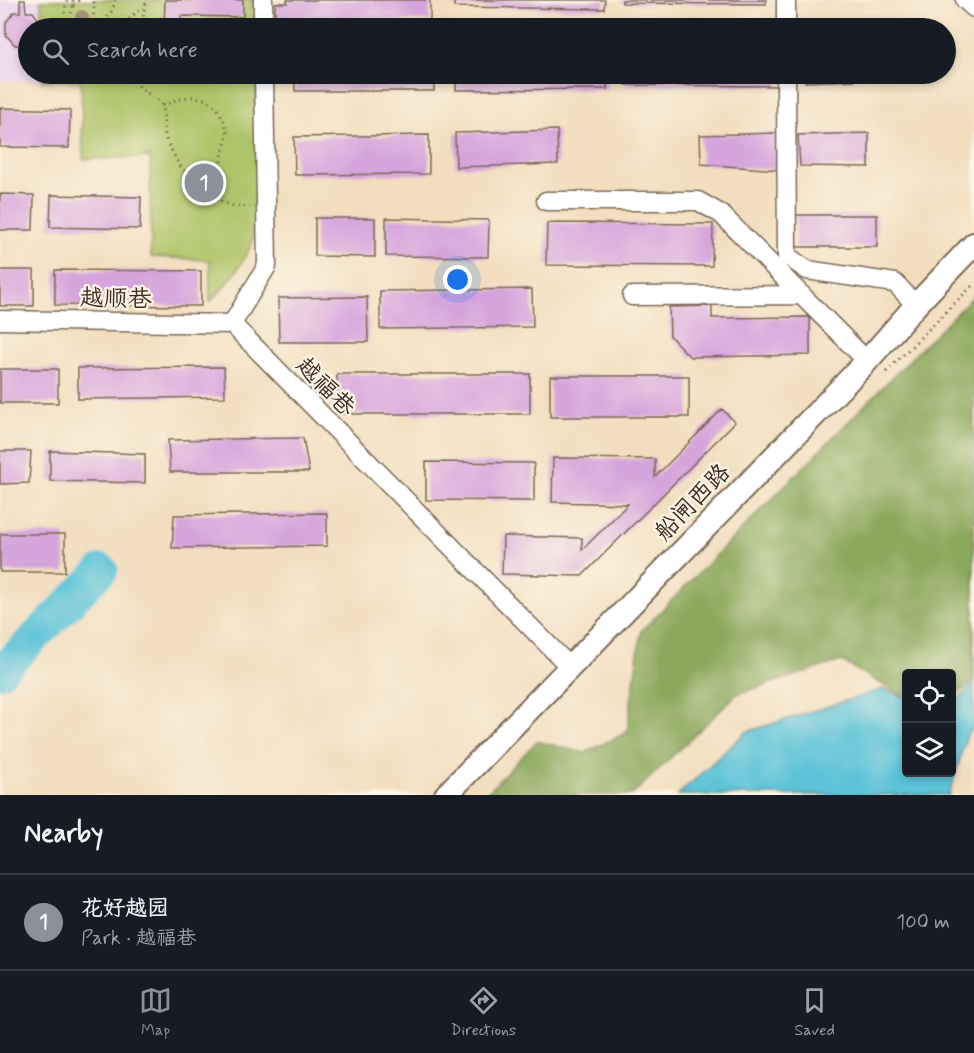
<!DOCTYPE html>
<html lang="en">
<head>
<meta charset="utf-8">
<style>
  body { margin:0; font-family:Mynerve,"LXGW WenKai TC",sans-serif; background:#20242c; color:#f1f3f6 }
  .controls { position:absolute; right:18px; bottom:18px; display:grid; overflow:hidden; border-radius:6px; box-shadow:0 3px 9px #0003 }
  .controls button { width:54px; height:54px; display:grid; place-items:center; padding:0; border:0; border-bottom:2px solid #363941; background:#171b24; color:#f1f3f6; font:30px sans-serif }
  .you { position:absolute; left:458px; top:280px; width:21px; height:21px; margin:-15px; border:4px solid #fff; border-radius:50%; background:#1a73e8; box-shadow:0 0 0 9px #1a73e833 }
  .badge { display:grid; place-items:center; width:39px; height:39px; border-radius:50%; background:#8c9099; color:#fff; font-size:20px; font-weight:700 }
  .pin { position:absolute; translate:-50% -50%; border:3px solid #fff; box-shadow:0 2px 6px #0006 }
  .list { margin:0; padding:0; list-style:none }
  h2 { display:flex; justify-content:space-between; align-items:center; height:78px; margin:0; padding:0 24px; font-size:26px }
  h2 small { font-size:20px; font-weight:400; color:#9ea1a6 }
  .list li { display:grid; grid-template-columns:39px 1fr auto; gap:18px; align-items:center; box-sizing:border-box; height:96px; padding:0 24px; border-top:2px solid #363941 }
  .list b { display:block; font-size:22px; white-space:nowrap }
  .list p { margin:0; font-size:20px; white-space:nowrap; color:#9ea1a6 }
  .list em { font-size:20px; font-style:normal; color:#9ea1a6 }
  .icon { flex:none; width:33px; height:33px; fill:none; stroke:currentColor; stroke-width:2; stroke-linecap:round; stroke-linejoin:round }
  .map { position:relative; flex:none; width:974px; height:795px; overflow:hidden }
  .search { position:absolute; background:#171b24; box-shadow:0 3px 9px #0003; left:18px; right:18px; top:18px; height:66px; display:flex; align-items:center; gap:15px; box-sizing:border-box; padding:0 21px; border-radius:33px; color:#9ea1a6; font-size:22px }
  .sheet { height:174px; background:#171b24 }
  nav { display:flex; justify-content:space-around; align-items:center; box-sizing:border-box; height:84px; border-top:2px solid #363941; background:#171b24; font-size:16px; color:#9ea1a6 }
  nav a { display:grid; justify-items:center; gap:3px }
  nav .on { color:#8c9099 }
  .map>svg:first-child { display:block }
  .built { fill:#e8d2ee }
  .green { fill:#afc367; stroke:#757642; stroke-width:1.5 }
  .forest { fill:#8ba95c; stroke:#636a3d; stroke-width:1.5 }
  .water { fill:#5bc3d8; stroke:#4b767b; stroke-width:1.5 }
  .lines { fill:none; stroke-linecap:round; stroke-linejoin:round }
  .river { stroke:#5bc3d8; stroke-width:32 }
  .building { fill:#d6a4dc }
  .service-casing { stroke:#7b6956; stroke-width:12 }
  .minor-casing { stroke:#7b6956; stroke-width:21 }
  .tertiary-casing { stroke:#7b6956; stroke-width:26 }
  .path { stroke:#7b6956; stroke-width:3; stroke-dasharray:1.5 4.5; stroke-linecap:butt }
  .service { stroke:#fff; stroke-width:9 }
  .minor { stroke:#fff; stroke-width:18 }
  .tertiary { stroke:#fff; stroke-width:22 }
  .tree { fill:#a19473 }
  .labels { text-anchor:middle; stroke-width:5; stroke-linejoin:round; paint-order:stroke }
  .street-label { font-size:24px; fill:#3b2a1e; stroke:#fcf5e5 }
</style>
</head>
<body>
<div class="map">
<svg width="974" height="795" viewBox="0 0 974 795">
  <rect width="100%" height="100%" fill="#fcf5e5"/>
  <filter id="ink" filterUnits="userSpaceOnUse"><feTurbulence type="fractalNoise" baseFrequency=".0167" numOctaves="2"/><feDisplacementMap in="SourceGraphic" scale="12" xChannelSelector="R" yChannelSelector="G"/><feConvolveMatrix kernelMatrix="1 2 1 2 8 2 1 2 1" color-interpolation-filters="sRGB"/></filter>
  <filter id="wash" filterUnits="userSpaceOnUse"><feTurbulence type="fractalNoise" baseFrequency=".008" numOctaves="4" result="noise"/><feDisplacementMap in="SourceGraphic" scale="24" xChannelSelector="R" yChannelSelector="G"/><feGaussianBlur stdDeviation="1.35" result="paint"/><feColorMatrix in="noise" values="0 0 0 0 0 0 0 0 0 0 0 0 0 0 0 0 0 1.4 0 .05"/><feComposite in="paint" operator="in"/></filter>
  <g filter="url(#wash)">
    <rect width="100%" height="100%" fill="#f2debf"/>
    <path class="built" d="M0,0H41V28H28V74H42V81H0Z"/>
    <path class="green" d="M41,0H253L254,28H41Z
      M42,74H256L258,207L252,244L236,272L225,286L210,302V260L151,257L150,157L83,159L81,81H42Z"/>
    <path class="forest" d="M974,295V680L968,686L952,697V674H906V698L841,661L737,694L632,795H485L537,741L585,753L627,732L641,631Z"/>
    <path class="water" d="M974,683V728L967,735L949,795H678L746,732L883,689L906,698V772H952V701L960,698Z"/>
    <g class="lines">
      <path class="river" d="M0,672L102,570"/>
    </g>
    <g id="blocks">
      <path class="building" d="M20,0H25L26,12H33L40,22V28H28V45H15L6,35V22L14,12H20Z
        M165,0H243V17L181,16L180,28H164Z
        M287,0H430V21L275,20V3H287Z
        M454,0H605L604,9L454,7Z
        M622,0H766V4L622,3Z
        M295,74H434V91H295Z
        M456,74H607V89L456,90Z
        M626,74H779V86L626,85Z
        M805,74H854V80L805,82Z
        M0,108L70,110L69,148L0,147Z
        M557,130L558,164L456,167L455,133Z
        M779,133V170L701,164L700,135Z
        M869,133V167L800,166L798,135Z
        M429,135V174L295,175L294,137Z
        M0,194L34,195L33,230H0Z
        M51,195L141,197L140,229L50,227Z
        M796,215H877V247H796Z
        M315,218H375V257L315,256Z
        M386,218L489,220L488,257L386,256Z
        M547,223L713,224L712,266L546,265Z
        M0,270H34V306H0Z
        M55,270L201,271V306L55,305Z
        M532,289L533,327L380,329V291Z
        M367,297L368,342H279L278,298Z
        M712,306V318L810,317V355L690,357L670,336L669,307Z
        M224,367L225,397L78,399V368Z
        M0,369H58V403H0Z
        M337,374H530V414H336Z
        M550,376H689V417H550Z
        M722,409L735,422L582,576L502,574L503,536L582,538V550L628,504L552,502L553,458L655,459V477Z
        M303,438L309,472H170L168,440Z
        M0,451H31L29,483L0,484Z
        M50,451L145,454V483L50,481Z
        M426,462L534,463V501L426,500Z
        M327,513V546L172,548L174,515Z
        M0,534H65V572H0Z"/>
    </g>
  </g>
  <g filter="url(#ink)">
    <use href="#blocks" fill-opacity="0" stroke="#7b6956" stroke-width="1.5"/>
    <g class="lines">
      <g class="service-casing">
        <path id="service" d="M220,28H263"/>
      </g>
      <g class="minor-casing">
        <path id="minor" d="M263,0V28
          M786,0V28
          M965,0L974,8
          M264,74L267,266L232,324L570,667
          M786,74L787,256L807,270L895,283L916,305
          M546,201H698L721,214L867,361
          M632,296L802,295
          M0,320L232,324"/>
      </g>
      <g class="tertiary-casing">
        <path id="tertiary" d="M446,795L867,361L916,305L974,244"/>
      </g>
      <path class="path" d="M67,0C64,10 64,19 68,28
        M73,0C74,13 66,15 75,28
        M73,5L79,0
        M72,24C94,37 94,15 94,0
        M93,28C105,20 113,15 115,0
        M121,28L137,11L144,9
        M141,28L146,0
        M135,74L137,83L141,89L158,100L163,106L165,137L170,148L181,168L204,188L224,203L234,206L250,207
        M163,106C185,94 210,91 222,117C224,121 226,126 227,130C228,137 224,146 223,153C219,168 217,184 218,199
        M886,372L974,284"/>
      <use href="#service" class="service"/>
      <use href="#minor" class="minor"/>
      <use href="#tertiary" class="tertiary"/>
    </g>
    <circle class="tree" cx="82" cy="17" r="7"/>
  </g>
  <g class="labels">
    <g class="street-label">
      <text transform="translate(116 298) rotate(1)" y="8">越顺巷</text>
      <text transform="translate(326 386) rotate(45)" y="8">越福巷</text>
      <text transform="translate(692 502) rotate(-46)" y="8">船闸西路</text>
    </g>
  </g>
</svg>
<div class="controls">
<button><svg class="icon" aria-label="locate" viewBox="0 0 24 24"><circle cx="12" cy="12" r="6"/><path d="M12 2v4M12 18v4M2 12h4M18 12h4"/></svg></button>
<button><svg class="icon" aria-label="layers" viewBox="0 0 24 24"><path d="M12 4l9 5-9 5-9-5zM3 14l9 5 9-5"/></svg></button>
</div>
<div class="you"></div>
<div class="pin badge" style="left:204px;top:183px">1</div>
<div class="search"><svg class="icon" aria-label="search" viewBox="0 0 24 24"><circle cx="10" cy="10" r="6"/><path d="M15 15l6 6"/></svg>Search here</div>
</div>
<section class="sheet">
<h2>Nearby<small></small></h2>
<ul class="list">
<li><span class="badge">1</span><div><b>花好越园</b><p>Park · 越福巷</p></div><em>100 m</em></li>
</ul>
</section>
<nav>
<a class="on"><svg class="icon" aria-label="map" viewBox="0 0 24 24"><path d="M3 6l6-2 6 2 6-2v14l-6 2-6-2-6 2zM9 4v14M15 6v14"/></svg>Map</a>
<a><svg class="icon" aria-label="directions" viewBox="0 0 24 24"><path d="M12 3l9 9-9 9-9-9zM9 14v-3h6M13 9l2 2-2 2"/></svg>Directions</a>
<a><svg class="icon" aria-label="saved" viewBox="0 0 24 24"><path d="M7 4h10v16l-5-4-5 4z"/></svg>Saved</a>
</nav>
</body>
</html>
